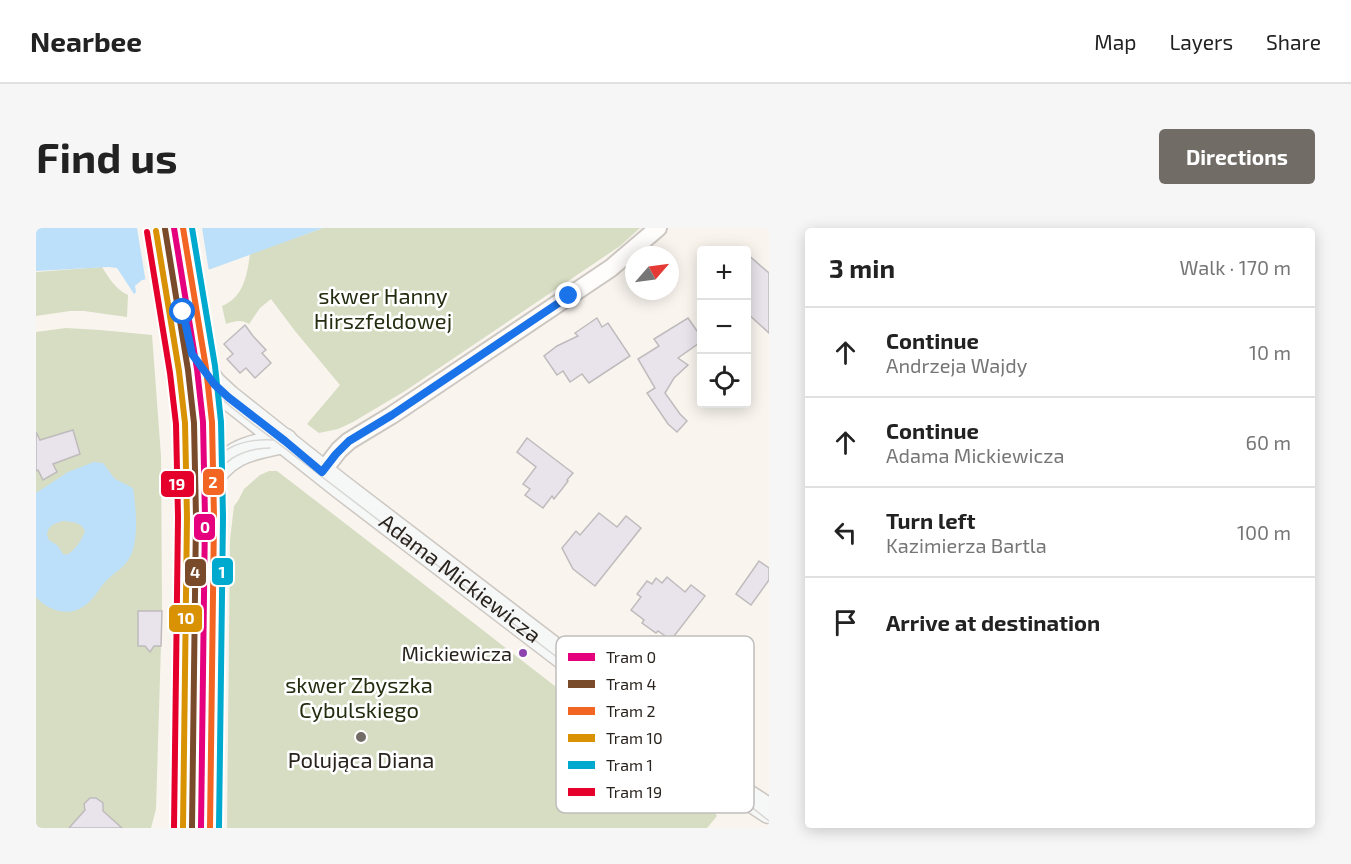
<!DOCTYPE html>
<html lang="en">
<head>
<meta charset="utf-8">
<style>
  body { margin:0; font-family:"Exo 2",sans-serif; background:#f6f6f6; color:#222 }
  .controls { position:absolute; right:18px; top:18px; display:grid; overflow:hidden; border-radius:6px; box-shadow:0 3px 15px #0003 }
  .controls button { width:54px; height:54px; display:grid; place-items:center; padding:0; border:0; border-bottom:2px solid #e0e0e0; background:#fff; color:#222; font:30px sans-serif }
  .compass { position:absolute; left:589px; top:18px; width:54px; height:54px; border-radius:50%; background:#fff; box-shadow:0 3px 15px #0003; rotate:62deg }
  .stop { position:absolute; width:18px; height:18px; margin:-14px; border:4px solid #1a73e8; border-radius:50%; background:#fff }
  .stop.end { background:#1a73e8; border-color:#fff; box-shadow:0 2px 6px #0008 }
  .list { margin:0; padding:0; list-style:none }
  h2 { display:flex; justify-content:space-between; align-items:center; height:78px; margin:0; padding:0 24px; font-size:26px }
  h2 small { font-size:20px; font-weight:400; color:#767676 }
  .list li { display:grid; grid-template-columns:39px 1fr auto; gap:18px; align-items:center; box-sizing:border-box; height:90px; padding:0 24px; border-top:2px solid #e0e0e0 }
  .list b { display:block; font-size:22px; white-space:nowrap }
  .list p { margin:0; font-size:20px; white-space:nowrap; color:#767676 }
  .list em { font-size:20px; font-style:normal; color:#767676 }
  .icon { flex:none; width:33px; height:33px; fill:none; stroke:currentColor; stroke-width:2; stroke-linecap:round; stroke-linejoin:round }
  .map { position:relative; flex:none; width:733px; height:600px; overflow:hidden; border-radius:6px }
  header { display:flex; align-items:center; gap:36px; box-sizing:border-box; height:84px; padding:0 30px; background:#fff; border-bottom:2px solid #e0e0e0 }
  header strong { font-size:28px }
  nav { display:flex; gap:33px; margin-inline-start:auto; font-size:21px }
  .intro { display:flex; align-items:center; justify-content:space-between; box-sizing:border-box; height:144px; padding:0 36px }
  h1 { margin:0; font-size:42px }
  .button { padding:15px 27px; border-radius:6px; background:#726c66; color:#fff; font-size:21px; font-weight:700 }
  main { display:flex; gap:36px; padding:0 36px }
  aside { flex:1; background:#fff; border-radius:6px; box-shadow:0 3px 15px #0003 }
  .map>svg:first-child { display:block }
  .green { fill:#d6ddc2 }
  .water { fill:#bce0fa; fill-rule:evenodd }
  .pier { fill:#f9f4ee }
  .building { fill:#e9e3eb; stroke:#bfbbbc; stroke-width:1.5 }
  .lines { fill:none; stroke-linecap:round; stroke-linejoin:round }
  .street-casing { stroke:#ccc7c1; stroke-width:20 }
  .secondary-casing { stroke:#ccc7c1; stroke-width:27 }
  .street { stroke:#fefdfc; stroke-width:16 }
  .secondary { stroke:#f6f7f7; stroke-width:24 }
  .tram { stroke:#d9d7d4; stroke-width:1.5 }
  .tram-1-casing { stroke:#fff; stroke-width:10 }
  .tram-2-casing { stroke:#fff; stroke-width:10 }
  .tram-3-casing { stroke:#fff; stroke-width:10 }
  .tram-4-casing { stroke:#fff; stroke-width:10 }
  .tram-5-casing { stroke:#fff; stroke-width:10 }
  .tram-6-casing { stroke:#fff; stroke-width:10 }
  .tram-1 { stroke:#e5007d; stroke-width:6 }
  .tram-2 { stroke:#7a4b2a; stroke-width:6 }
  .tram-3 { stroke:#f26522; stroke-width:6 }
  .tram-4 { stroke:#d89204; stroke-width:6 }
  .tram-5 { stroke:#00a9ce; stroke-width:6 }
  .tram-6 { stroke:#e4002b; stroke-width:6 }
  .route { stroke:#1a73e8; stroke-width:8 }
  .bus-dot { fill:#8e44ad; stroke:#fff; stroke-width:2 }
  .poi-dot { fill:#726c66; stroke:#fff; stroke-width:2 }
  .labels { text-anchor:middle; stroke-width:5; stroke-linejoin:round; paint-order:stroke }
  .bus-label { font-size:20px; fill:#29231d; stroke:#fff; text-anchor:end }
  .park-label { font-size:22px; fill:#232d10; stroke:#fff }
  .street-label { font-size:22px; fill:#29231d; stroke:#fff }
  .poi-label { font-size:22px; fill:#29231d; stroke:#fff }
  .key { fill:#fff; stroke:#bfbdbb; stroke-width:1.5 }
  .key-label { font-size:16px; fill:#29231d }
  .line-badge { stroke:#fff; stroke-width:2 }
  .badge-label { font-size:16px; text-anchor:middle; font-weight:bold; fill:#fff }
</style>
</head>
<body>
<header>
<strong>Nearbee</strong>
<nav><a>Map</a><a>Layers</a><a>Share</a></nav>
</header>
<div class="intro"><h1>Find us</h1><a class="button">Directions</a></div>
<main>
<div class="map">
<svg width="733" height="600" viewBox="0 0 733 600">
  <rect width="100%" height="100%" fill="#f9f4ee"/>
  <path class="green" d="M287,0H604L584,18L369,163L317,194L302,201L283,205L271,196L304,157L259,103L235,71L224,80L213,96C206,91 198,93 190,96L186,78C208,69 211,47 214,26Z
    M66,39C73,50 80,62 92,67L91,89L48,83H34L0,88V44Z
    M30,100L64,102L116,107L125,228L126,383L120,581L115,600H0V104Z
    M233,243H241C386,354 529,467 674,577L681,588L671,600H191L194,312L198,278L202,273L208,261L224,247Z"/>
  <path class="water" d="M0,0H287L175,41L106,52L99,58L100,64L98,66L81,40L72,39L0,43Z
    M58,234L67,235L79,251L97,260C100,278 103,313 94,329C88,340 79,344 71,352C64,359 60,368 53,374C37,390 14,385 0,369V265L32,244ZM27,293C37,294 45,294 49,303C46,312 38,324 30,327L27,326L22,318L13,312L11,307C12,297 19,295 27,293Z"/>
  <path class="pier" d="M101,0H166L173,44L110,55Z"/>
  <path class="building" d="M711,26L733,45V105L711,85Z
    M561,90L566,99L572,95L594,128L553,155L546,146L534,154L527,143L521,147L508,128L521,118L542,108L539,105Z
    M652,90L666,110V113L642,130L652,137L638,150L629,165L644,186L651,193L641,204L632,196L611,165L619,160L602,131L623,118L618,111Z
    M209,97L217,108L230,122L226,125L235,135L219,150L210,140L204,145L191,131L197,126L188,116Z
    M37,202L44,226L17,236L21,244L7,252L2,242L0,243V204L4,212Z
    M491,210L537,245L531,252L532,253L526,261L518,271L516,268L507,280L489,267L494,261L487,256L500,239L481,224Z
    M563,285L581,299L590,288L605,300L559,358L537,341L526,320L540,303L544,307Z
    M723,333L733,340V352L715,377L700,366Z
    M631,349L649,364L655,357L669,368L635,412L622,403L620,405L606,395L608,392L595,382L605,369L601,366L611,353L616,356L620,350L626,355Z
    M102,383H126L125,418H118L114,424L109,418H102Z
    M54,570H60L67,575V583L86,600H33L49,582L48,576Z"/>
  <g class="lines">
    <g class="street-casing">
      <path id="street" d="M286,244L303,222L313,213L356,187L575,40L622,0"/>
    </g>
    <g class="secondary-casing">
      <g id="secondary">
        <path d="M134,0L147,84L156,126L167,218L166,420L162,600"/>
        <path id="s1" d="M156,126L178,156L192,169L304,258L704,564L733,583"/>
        <path d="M168,261C189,225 209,220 249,213"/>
      </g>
    </g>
    <use href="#street" class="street"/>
    <use href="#secondary" class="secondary"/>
    <path class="tram" d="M152,90C161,119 171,148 195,168
      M145,97C148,109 151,122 157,133C173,168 209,189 238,212L694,562L733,593
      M160,284C161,275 162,265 165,256C175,222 205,210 238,212
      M169,289C170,280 169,270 172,262C182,234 205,220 234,220"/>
    <g class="tram-1-casing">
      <path id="tram-1" d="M138,0L161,141L167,194L169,289L165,600"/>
    </g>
    <g class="tram-2-casing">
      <path id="tram-2" d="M129,1L152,142L158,195L160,289L156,600"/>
    </g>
    <g class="tram-3-casing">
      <path id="tram-3" d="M147,0L170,140L176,194L178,289L174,600"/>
    </g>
    <g class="tram-4-casing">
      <path id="tram-4" d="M120,3L143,143L149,195L151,289L147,600"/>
    </g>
    <g class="tram-5-casing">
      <path id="tram-5" d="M156,0L179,138L185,194L187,289L183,600"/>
    </g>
    <g class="tram-6-casing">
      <path id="tram-6" d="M111,4L134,145L140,196L142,289L138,600"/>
    </g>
    <use href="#tram-1" class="tram-1"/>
    <use href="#tram-2" class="tram-2"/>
    <use href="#tram-3" class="tram-3"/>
    <use href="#tram-4" class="tram-4"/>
    <use href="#tram-5" class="tram-5"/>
    <use href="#tram-6" class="tram-6"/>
  </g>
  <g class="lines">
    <path class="route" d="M147,84L156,126L178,156L192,169L249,213L286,244L300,226L313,213L356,187L533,68"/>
  </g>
  <circle class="bus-dot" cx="487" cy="425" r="5"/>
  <circle class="poi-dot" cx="325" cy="509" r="6"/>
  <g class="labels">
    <g class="bus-label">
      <text x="476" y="433">Mickiewicza</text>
    </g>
    <g class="park-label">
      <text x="347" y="76">skwer Hanny<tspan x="347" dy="25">Hirszfeldowej</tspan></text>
      <text x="323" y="465">skwer Zbyszka<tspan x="323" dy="25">Cybulskiego</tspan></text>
    </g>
    <g class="street-label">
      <text dy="8" stroke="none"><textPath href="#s1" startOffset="351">Adama Mickiewicza</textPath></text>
    </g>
    <g class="poi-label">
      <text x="325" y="540">Polująca Diana</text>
    </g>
  </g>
  <rect x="520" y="408" width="198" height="177" rx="9" class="key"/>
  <rect x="532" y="425" width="27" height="8" fill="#e5007d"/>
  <rect x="532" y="452" width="27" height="8" fill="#7a4b2a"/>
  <rect x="532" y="479" width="27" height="8" fill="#f26522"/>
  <rect x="532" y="506" width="27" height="8" fill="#d89204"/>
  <rect x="532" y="533" width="27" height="8" fill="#00a9ce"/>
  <rect x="532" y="560" width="27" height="8" fill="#e4002b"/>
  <g class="key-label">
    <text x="570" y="435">Tram 0</text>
    <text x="570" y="462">Tram 4</text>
    <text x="570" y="489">Tram 2</text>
    <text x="570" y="516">Tram 10</text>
    <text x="570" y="543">Tram 1</text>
    <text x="570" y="570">Tram 19</text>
  </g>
  <g class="line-badge">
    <rect x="166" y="240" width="23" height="28" rx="6" fill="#f26522"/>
    <rect x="124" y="242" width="35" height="28" rx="6" fill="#e4002b"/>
    <rect x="157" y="285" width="23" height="28" rx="6" fill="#e5007d"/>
    <rect x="175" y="329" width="23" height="29" rx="6" fill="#00a9ce"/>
    <rect x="148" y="330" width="23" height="29" rx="6" fill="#7a4b2a"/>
    <rect x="132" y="376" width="35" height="29" rx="6" fill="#d89204"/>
  </g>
  <g class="badge-label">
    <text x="177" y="260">2</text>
    <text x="141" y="262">19</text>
    <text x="169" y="305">0</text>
    <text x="186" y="350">1</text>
    <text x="159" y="350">4</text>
    <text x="150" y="396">10</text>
  </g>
</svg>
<div class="controls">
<button>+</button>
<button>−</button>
<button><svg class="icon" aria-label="locate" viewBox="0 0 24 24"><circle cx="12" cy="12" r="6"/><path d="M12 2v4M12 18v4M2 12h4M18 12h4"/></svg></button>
</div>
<svg class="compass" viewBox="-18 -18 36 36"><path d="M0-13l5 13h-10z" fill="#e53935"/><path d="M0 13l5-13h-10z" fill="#767676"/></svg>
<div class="stop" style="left:147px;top:84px"></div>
<div class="stop end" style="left:533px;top:68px"></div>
</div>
<aside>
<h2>3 min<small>Walk · 170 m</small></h2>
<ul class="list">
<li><svg class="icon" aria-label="ahead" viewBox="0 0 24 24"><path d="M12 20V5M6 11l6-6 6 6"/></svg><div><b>Continue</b><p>Andrzeja Wajdy</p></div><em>10 m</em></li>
<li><svg class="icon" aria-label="ahead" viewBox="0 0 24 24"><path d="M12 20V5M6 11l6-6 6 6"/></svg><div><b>Continue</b><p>Adama Mickiewicza</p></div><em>60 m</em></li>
<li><svg class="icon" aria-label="left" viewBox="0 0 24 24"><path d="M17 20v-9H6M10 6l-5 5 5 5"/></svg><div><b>Turn left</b><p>Kazimierza Bartla</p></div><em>100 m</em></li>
<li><svg class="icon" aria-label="arrive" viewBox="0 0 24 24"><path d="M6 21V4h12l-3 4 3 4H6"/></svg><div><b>Arrive at destination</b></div></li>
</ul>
</aside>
</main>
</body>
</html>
